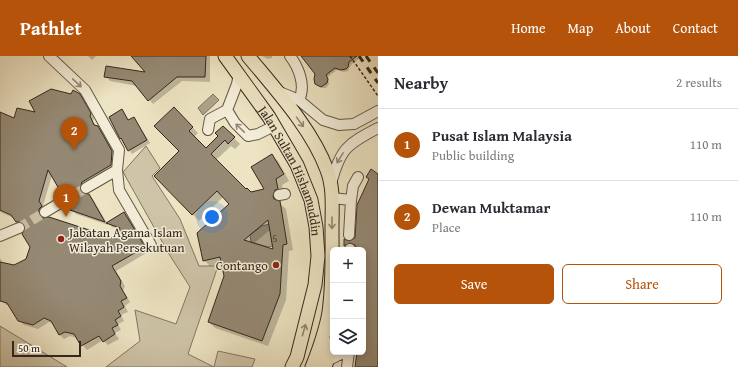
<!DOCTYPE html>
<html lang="en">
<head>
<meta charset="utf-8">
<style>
  body { margin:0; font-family:"Gentium Book Plus",serif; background:#f7f7f7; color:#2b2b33 }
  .controls { position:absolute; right:12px; bottom:12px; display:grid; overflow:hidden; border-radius:6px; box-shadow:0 2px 10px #0003 }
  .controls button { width:36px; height:36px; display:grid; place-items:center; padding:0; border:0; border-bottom:1px solid #e1e1e2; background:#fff; color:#2b2b33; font:20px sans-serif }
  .scale { position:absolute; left:12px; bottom:10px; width:69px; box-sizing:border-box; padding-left:4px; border:2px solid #35271e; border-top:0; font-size:11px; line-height:14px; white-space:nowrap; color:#35271e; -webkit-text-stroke:3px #f3edd8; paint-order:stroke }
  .you { position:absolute; left:212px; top:161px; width:14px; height:14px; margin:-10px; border:3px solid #fff; border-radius:50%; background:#1a73e8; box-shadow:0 0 0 6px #1a73e833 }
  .badge { display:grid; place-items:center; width:26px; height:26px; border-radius:50%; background:#b45309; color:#fff; font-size:13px; font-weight:700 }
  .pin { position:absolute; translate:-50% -33px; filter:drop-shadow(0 1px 2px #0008) }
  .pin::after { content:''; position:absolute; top:21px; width:14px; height:12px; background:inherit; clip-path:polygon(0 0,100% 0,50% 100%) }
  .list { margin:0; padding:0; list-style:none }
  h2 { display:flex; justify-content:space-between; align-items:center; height:52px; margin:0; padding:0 16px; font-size:17px }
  h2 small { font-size:13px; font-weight:400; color:#7c7c81 }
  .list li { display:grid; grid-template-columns:26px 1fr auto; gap:12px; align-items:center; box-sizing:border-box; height:72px; padding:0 16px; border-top:1px solid #e1e1e2 }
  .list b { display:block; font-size:15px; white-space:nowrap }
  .list p { margin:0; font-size:13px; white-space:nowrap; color:#7c7c81 }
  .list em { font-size:13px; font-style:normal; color:#7c7c81 }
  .actions { display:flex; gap:8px; padding:12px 16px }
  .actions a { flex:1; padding:9px 0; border:1px solid #b45309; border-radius:6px; text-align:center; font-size:14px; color:#b45309 }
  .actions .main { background:#b45309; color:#fff }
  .icon { flex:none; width:22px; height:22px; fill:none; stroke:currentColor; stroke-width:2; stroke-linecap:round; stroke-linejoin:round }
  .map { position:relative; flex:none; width:378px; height:311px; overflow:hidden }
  header { display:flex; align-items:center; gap:24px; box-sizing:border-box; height:56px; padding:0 20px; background:#b45309; color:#fff }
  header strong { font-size:19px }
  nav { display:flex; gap:22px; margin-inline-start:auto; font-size:14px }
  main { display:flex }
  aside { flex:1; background:#fff }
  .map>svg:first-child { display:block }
  .green { fill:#cec4a7; stroke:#827662 }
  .water { fill:#aea48b; stroke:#7e725f }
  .shadow { fill:#0003; fill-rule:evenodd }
  .building { fill:#958974; stroke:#35271e; fill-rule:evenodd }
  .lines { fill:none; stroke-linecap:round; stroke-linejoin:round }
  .minor-tunnel { stroke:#c8bea2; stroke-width:10; stroke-dasharray:10 5; stroke-linecap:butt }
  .minor-casing { stroke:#635647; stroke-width:12 }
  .major-casing { stroke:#35271e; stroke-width:15 }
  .path { stroke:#35271e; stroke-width:1.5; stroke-dasharray:3 2; stroke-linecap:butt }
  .minor { stroke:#f3edd8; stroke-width:10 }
  .major { stroke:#ede4c3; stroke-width:13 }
  .rail { stroke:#35271e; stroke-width:3; stroke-dasharray:7 7; stroke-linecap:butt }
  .oneway { stroke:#948a7b }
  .oneway2 { stroke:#918670 }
  .poi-dot { fill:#8f2418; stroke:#f3edd8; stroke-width:1.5 }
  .labels { text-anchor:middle; stroke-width:3; stroke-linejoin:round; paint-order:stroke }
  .number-label { font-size:11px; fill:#4d4034 }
  .street-label { font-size:13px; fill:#35271e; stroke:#f3edd8 }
  .poi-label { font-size:13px; fill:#35271e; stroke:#f3edd8; text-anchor:start }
</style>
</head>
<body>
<header>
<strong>Pathlet</strong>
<nav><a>Home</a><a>Map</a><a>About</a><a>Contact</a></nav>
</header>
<main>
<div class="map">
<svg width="378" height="311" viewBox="0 0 378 311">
  <rect width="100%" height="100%" fill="#ede4c3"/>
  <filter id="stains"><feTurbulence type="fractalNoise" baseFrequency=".005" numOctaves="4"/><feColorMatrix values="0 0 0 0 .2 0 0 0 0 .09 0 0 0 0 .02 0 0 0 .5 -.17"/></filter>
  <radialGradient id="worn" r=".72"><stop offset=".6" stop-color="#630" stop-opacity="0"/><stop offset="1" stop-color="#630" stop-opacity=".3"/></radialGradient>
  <path class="green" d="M146,90L160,112L152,120L180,163L199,210H218L188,298L214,311L218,295L255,303L252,311H106L140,285L135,254L176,268L190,231L169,198L123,116Z
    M0,270L67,311H0Z"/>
  <path class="water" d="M213,38L219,44L203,59L198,52Z
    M269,168L273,190L268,191L251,186L250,179L262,170Z"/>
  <path class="shadow" d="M88,0H96L92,4Z
    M133,0H210V26L182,25L153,48L137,30L110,25L106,20L147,17Z
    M262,0H272V2L268,3Z
    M302,0H362L351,9L348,15L343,16L338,13L328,21L329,28L326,32H322L316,27L317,18Z
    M82,42L94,62L93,65L96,70L102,75L116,101L115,113L86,130L83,137L84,138L89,139L93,143L108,169L76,158L71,153L72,142H67L62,138L52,119L43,150L46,155L44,157L42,162L117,184L121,174L112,171L108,167L124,157L129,162L148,196L116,215L125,230L123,235L130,246L125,250L128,256L121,259L124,265L118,268L121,274L115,277L119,283L108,289L103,284L87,294L77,282L70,280L64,283L60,279L54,268L49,266L38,273L24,269L19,264L11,250L6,249L0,242V202L3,207L14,210L27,203L31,191L26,169L21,170L14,162L0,156V60L15,63L37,58Z
    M174,52L198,77L194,81L206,94L220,80L223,71L240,88L235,93L231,90L216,104L246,135L251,137L266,134L271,99L278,105L289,125L282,129L284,139L281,140L278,146L286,153L293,194L289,195L286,244L268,290L215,272L209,266L225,220L222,207L210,210L204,204L231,148L223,141L199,165L155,120L180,95ZM271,173L274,195L253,188Z
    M122,55L129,65L134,62L137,66L150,87L132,98L121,83L110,62Z
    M378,119V311H356L358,296H363V194H357L356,191L350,194L345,189V185L349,187L356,183Z"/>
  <path class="building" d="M131,0H206L205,21H177L148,45L132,25L104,21L106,10L145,16Z
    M301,0H357L349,6L348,11L346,13L340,14L335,12L326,19L328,23L327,27L321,31L315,28L314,23L315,18Z
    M51,33L71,38L73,34L80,38L91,57L90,60L94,69L98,70L112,95L111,109L82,126L80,132L82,137L89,138L105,166L70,154L68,150L71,147V141L68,138H62L48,114L39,145L42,150L39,153V159L42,162L49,161L117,183L120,172L106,167L124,156L145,191L112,210L121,225L120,230L127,242L121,245L124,251L118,255L121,260L115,264L118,269L112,272L115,278L103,286L99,280L81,290L74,278L65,276L59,279L51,265L44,262L33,269L18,265L7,247L0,245V206L14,209L26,203L30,191L22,178L25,172L23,167L19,166H16L11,159L0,154V56L14,62L17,52L35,56L29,45Z
    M174,51L193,71L189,75L206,92L218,80L215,77L223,70L235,81L228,88L225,84L211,98L246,133L247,132L251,136L264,133L251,111L272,98L284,118L276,123L278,133L275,134L273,140L274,143L280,145L287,188L283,189L280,238L262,285L208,266L224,220L220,201L203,205L197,177L229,148L217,135L192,159L154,120L179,95L154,70ZM268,164L273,193L244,184Z
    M122,53L128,64L134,61L147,84L128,95L121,82L120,83L109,61Z
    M371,113L378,118V311H355L357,296H363V194H356L355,189L350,187L344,190V183L349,185L355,182L357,149L369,123L366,121Z"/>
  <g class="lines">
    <path class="minor-tunnel" d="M65,144L86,132
      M19,172L45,156"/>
    <g class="minor-casing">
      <path id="minor" d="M49,0L85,34L119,94L117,114L119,134L151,189
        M290,0C299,12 306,30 299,44
        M239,18L237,28L227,54L235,67L248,80L258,78L274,70
        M277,35L299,44L323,64L339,69L354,68L378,55
        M208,74L210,63L227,54
        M331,128C340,93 347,88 378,72
        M86,132L117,114
        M279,139L285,138
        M332,142L351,144L349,179
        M351,144L353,130L358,121
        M45,156L65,144
        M0,180L19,172
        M350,194V193
        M327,305L345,296
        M347,311L349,296"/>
    </g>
    <g class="major-casing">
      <g id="major">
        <path id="s1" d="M225,0L269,61L297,109L311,144L316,171L318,200L315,229L297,301L292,311"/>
        <path d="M248,0C276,34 312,73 327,114C334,132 332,152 332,171C332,199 333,228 329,256C327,270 318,297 312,311"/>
        <path d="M325,311L333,287"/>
      </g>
    </g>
    <path class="path" d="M350,0L378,40"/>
    <use href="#minor" class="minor"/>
    <use href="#major" class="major"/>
    <path class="rail" d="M359,0L378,27
      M366,0L378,17"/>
  </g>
  <defs><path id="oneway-shaft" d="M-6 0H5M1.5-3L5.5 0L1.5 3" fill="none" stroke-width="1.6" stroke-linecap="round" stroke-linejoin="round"/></defs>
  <g class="oneway">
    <use href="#oneway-shaft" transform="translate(77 27) rotate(43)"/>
    <use href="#oneway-shaft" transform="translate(240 72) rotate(-136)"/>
    <use href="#oneway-shaft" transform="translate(340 102) rotate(122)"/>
  </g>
  <g class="oneway2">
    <use href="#oneway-shaft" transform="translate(300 66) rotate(54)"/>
    <use href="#oneway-shaft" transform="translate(332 167) rotate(90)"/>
    <use href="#oneway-shaft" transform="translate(304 274) rotate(-74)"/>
  </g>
  <g class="poi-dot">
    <circle cx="61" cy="183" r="4"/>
    <circle cx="276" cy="209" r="4"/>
  </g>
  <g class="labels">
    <g class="number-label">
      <text x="275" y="186">5</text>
    </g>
    <g class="street-label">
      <text dy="5" stroke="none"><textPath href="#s1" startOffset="134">Jalan Sultan Hishamuddin</textPath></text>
    </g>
    <g class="poi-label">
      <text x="69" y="181">Jabatan Agama Islam<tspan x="69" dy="15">Wilayah Persekutuan</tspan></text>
      <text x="268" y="214" text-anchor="end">Contango</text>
    </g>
  </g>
  <rect width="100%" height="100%" filter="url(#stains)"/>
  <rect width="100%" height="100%" fill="url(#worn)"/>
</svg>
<div class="controls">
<button>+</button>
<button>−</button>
<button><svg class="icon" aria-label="layers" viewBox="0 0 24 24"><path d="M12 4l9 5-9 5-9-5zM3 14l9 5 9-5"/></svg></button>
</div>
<div class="scale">50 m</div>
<div class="you"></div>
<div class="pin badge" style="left:66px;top:161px">1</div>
<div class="pin badge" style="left:74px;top:94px">2</div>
</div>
<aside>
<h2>Nearby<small>2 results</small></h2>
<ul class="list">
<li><span class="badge">1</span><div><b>Pusat Islam Malaysia</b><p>Public building</p></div><em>110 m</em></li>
<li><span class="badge">2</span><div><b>Dewan Muktamar</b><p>Place</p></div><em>110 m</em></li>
</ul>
<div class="actions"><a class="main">Save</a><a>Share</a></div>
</aside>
</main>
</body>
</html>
